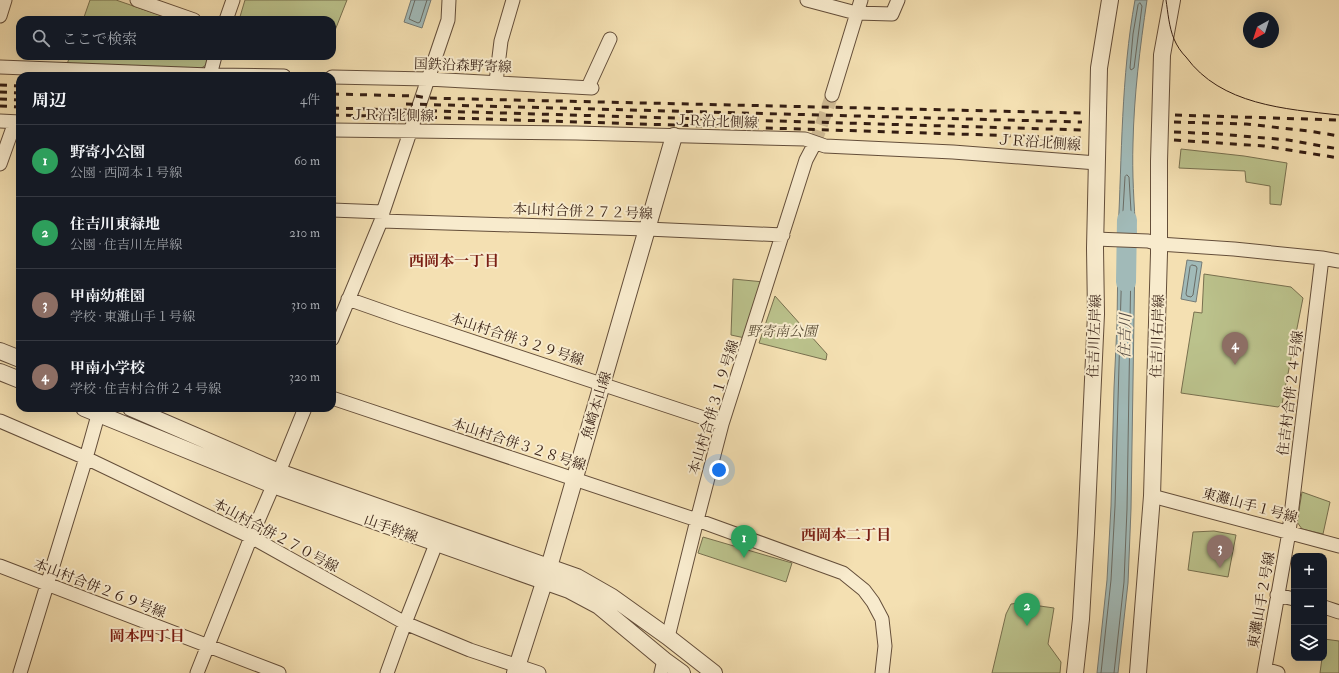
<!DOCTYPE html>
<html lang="ja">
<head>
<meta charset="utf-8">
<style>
  body { margin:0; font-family:"IM FELL Double Pica","Noto Serif JP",serif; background:#20242c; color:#f1f3f6 }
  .controls { position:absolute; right:12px; bottom:12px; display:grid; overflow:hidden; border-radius:8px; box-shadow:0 4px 16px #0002 }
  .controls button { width:36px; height:36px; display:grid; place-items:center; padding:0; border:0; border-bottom:1px solid #363941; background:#171b24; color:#f1f3f6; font:20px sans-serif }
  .compass { position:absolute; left:1243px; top:12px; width:36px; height:36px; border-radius:50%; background:#171b24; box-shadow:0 4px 16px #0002; rotate:219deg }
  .you { position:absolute; left:719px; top:470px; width:14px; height:14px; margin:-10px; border:3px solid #fff; border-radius:50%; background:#1a73e8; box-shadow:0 0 0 6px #1a73e833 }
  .badge { display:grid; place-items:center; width:26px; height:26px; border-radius:50%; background:#c59692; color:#fff; font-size:13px; font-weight:700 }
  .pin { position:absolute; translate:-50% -33px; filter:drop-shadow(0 1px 2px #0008) }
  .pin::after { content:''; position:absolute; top:21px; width:14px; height:12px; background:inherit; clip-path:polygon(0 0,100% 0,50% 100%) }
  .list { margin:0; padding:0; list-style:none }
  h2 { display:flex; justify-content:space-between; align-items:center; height:52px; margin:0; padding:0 16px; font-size:17px }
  h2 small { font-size:13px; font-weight:400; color:#9ea1a6 }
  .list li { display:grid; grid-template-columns:26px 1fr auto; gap:12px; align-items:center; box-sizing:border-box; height:72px; padding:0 16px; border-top:1px solid #363941 }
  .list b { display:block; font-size:15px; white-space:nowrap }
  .list p { margin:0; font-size:13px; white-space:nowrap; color:#9ea1a6 }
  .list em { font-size:13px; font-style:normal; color:#9ea1a6 }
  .icon { flex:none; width:22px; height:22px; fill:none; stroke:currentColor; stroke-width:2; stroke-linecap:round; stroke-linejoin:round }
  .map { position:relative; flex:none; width:1339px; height:673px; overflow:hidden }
  .search { position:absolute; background:#171b24; box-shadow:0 4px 16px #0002; left:16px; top:16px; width:320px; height:44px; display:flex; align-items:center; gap:10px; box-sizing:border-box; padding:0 14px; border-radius:12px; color:#9ea1a6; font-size:15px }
  .panel { position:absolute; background:#171b24; box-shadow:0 4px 16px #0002; left:16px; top:72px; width:320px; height:340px; border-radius:12px }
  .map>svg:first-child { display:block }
  .green { fill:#bbc28c; stroke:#78704f }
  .water { fill:#a1bab8; stroke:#757b76 }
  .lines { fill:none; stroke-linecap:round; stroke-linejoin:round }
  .shore { stroke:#6a6c65; stroke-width:1 }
  .river { stroke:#a1bab8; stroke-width:20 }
  .minor-tunnel { stroke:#ceb992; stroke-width:13; stroke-dasharray:13 6; stroke-linecap:butt }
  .minor-casing { stroke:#644e3a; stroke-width:15 }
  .tertiary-casing { stroke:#644e3a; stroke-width:18 }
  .minor { stroke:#f8ebcd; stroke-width:13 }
  .tertiary { stroke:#f8ebcd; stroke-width:16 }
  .tram { stroke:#341d12; stroke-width:1 }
  .rail { stroke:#341d12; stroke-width:3; stroke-dasharray:7 7; stroke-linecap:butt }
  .labels { text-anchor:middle; stroke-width:4; stroke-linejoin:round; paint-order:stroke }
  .street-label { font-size:14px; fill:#341d12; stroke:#f8ebcd }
  .park-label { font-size:14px; font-style:italic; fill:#5c4f37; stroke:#f8ebcd }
  .neighbourhood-label { font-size:15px; font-weight:bold; fill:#7a1f14; stroke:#f8ebcd }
  .water-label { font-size:15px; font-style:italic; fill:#554c44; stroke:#f8ebcd }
</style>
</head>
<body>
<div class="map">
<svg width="1339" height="673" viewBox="0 0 1339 673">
  <rect width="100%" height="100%" fill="#f4e0b2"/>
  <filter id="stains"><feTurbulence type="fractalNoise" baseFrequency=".005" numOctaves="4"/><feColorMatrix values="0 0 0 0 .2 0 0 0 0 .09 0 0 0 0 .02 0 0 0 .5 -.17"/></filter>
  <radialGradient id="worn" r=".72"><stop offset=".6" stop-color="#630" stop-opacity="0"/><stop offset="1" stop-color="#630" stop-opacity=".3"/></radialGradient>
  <path class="green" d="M90,0H116L174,20H83Z
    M245,0H347L332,38V20H239Z
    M70,56H209L206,65L200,69L67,64Z
    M1181,149L1244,156L1287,163L1281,205L1270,204V186L1246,182L1245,171L1179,168Z
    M1204,274L1291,287L1303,298L1282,404L1278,407L1181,393L1194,312L1202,313Z
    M733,279L764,282L745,338L731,335Z
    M775,296L827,354L826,360L759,343Z
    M1302,492L1330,502L1323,534L1302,529L1297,522Z
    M1214,531L1236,535L1228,577L1188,570L1193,532Z
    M703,537L792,563L786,582L698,553Z
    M1019,603L1054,608L1048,644L1061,662L1060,673H992L1006,614L1011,604Z
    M1324,639L1339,641V673H1320L1322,658H1324Z"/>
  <path class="water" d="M411,0H431L422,28L404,22Z
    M1135,0H1147C1140,47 1134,95 1133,143C1132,173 1134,204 1136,234L1118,233C1122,156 1121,77 1135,0Z
    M1118,254H1135L1131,509L1128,583L1118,673H1097L1107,580L1111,506L1114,388L1117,324Z
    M1187,260L1202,262L1196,302L1181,299Z"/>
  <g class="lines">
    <path class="shore" d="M415,0L409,19L418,23L420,22L427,0
      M1140,3L1142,6L1134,68L1131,70L1130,68L1133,34L1138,5Z
      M1127,175L1129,177L1132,228L1130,230H1124L1122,228L1125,177Z
      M1192,265L1196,266L1197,268L1193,295L1191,297L1187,296L1186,294L1190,267Z
      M1101,673L1111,580L1115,506L1122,260L1124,258H1129L1131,260L1127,509L1124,582L1114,673"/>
    <path class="river" d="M1126,282L1127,220"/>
    <path class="minor-tunnel" d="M815,143L832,95"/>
    <g class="minor-casing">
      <path id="minor" d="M137,0L194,20
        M807,0L856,13L892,14L898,0
        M0,16L5,0
        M226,20L233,0
        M0,67L210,75L284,76
        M210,75L215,56
        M332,77L428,79L592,88
        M496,82L501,41L513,0
        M588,87L610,39
        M832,95L861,0
        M0,121L20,122
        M332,130L576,133L805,139L825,146L953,152L1097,163
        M0,164L15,122
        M332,210L383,212
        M381,221L647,229L783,235
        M1095,239L1148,241L1159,244L1234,249L1322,258L1339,261
        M348,299L402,318L722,424
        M332,339L381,221L383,212L448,20L449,0
        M332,398L697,520L843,573L864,590L873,602L882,619L885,646L882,673
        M0,421L86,458L251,537L405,623L470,650L539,673
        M1152,496L1339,546
        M0,566L279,673
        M1277,595L1294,599
        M1324,607L1339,612
        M668,637L697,520L722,424L806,160L815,143
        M1265,669L1278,673
        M20,673L86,458L100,408
        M197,673L251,537L279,472L305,408
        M387,673L405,623L436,544
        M661,673L664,660
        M1264,673L1289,532L1322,258"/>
    </g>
    <g class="tertiary-casing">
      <path id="tertiary" d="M0,351L20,359
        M0,372L20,380
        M84,408L273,485L569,590L599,606L664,660L682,673
        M131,408L279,472L577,577L612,597L668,637L714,673
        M515,673L549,567L674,136
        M1075,673L1081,619L1086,533L1096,314L1095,248L1099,68L1110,0
        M1138,673L1152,496L1159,253V161L1162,55L1172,0"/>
    </g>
    <use href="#minor" class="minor"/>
    <use href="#tertiary" class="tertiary"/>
    <path class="tram" d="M1166,0C1168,13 1169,27 1174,39C1177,46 1181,52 1186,57C1221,105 1285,109 1339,115"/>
    <path class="rail" d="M0,85L20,86
      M0,92L20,93
      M332,94L416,96L427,98L1081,113
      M0,99L20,100
      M406,104L1082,122
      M0,106L20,107
      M332,108L1083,130
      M332,115L421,117L1083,138
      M1175,115L1339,120
      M1174,122L1246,124L1309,131L1339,136
      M1174,132L1219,134L1288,140L1339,149
      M1174,140L1264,146L1339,158"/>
  </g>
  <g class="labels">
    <g class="street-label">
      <text transform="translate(463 65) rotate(2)" y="5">国鉄沿森野寄線</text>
      <text transform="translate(392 115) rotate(1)" y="5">ＪＲ沿北側線</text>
      <text transform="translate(716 121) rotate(2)" y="5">ＪＲ沿北側線</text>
      <text transform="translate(1039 142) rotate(4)" y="5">ＪＲ沿北側線</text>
      <text transform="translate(583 211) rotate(2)" y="5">本山村合併２７２号線</text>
      <text transform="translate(1094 336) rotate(-88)" y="5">住吉川左岸線</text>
      <text transform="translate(1157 336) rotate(-88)" y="5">住吉川右岸線</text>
      <text transform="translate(517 339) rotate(18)" y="5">本山村合併３２９号線</text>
      <text transform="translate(1290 393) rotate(-83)" y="5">住吉村合併２４号線</text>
      <text transform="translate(596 405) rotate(-73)" y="5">魚崎本山線</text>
      <text transform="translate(713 407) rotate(-73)" y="5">本山村合併３１９号線</text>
      <text transform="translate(519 444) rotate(18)" y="5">本山村合併３２８号線</text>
      <text transform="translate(1250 505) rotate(15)" y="5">東灘山手１号線</text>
      <text transform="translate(391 528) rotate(20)" y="5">山手幹線</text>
      <text transform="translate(276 535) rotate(28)" y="5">本山村合併２７０号線</text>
      <text transform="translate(100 588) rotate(21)" y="5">本山村合併２６９号線</text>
      <text transform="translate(1261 600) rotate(-80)" y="5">東灘山手２号線</text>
    </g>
    <g class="park-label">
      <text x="782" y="336">野寄南公園</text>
    </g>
    <g class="neighbourhood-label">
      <text x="454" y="266">西岡本一丁目</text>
      <text x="846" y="540">西岡本二丁目</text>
      <text x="147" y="641">岡本四丁目</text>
    </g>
    <g class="water-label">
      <text transform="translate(1125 336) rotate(-89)" y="5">住吉川</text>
    </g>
  </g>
  <rect width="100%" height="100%" filter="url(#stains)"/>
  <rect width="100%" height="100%" fill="url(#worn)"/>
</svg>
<div class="controls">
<button>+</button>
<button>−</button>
<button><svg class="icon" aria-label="layers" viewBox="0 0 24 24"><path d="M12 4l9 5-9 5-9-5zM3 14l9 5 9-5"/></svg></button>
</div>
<svg class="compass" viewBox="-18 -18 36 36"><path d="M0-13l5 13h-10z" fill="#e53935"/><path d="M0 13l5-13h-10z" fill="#9ea1a6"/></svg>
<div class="you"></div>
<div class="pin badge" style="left:744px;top:558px;background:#2e9e5b">1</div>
<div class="pin badge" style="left:1027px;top:626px;background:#2e9e5b">2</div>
<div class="pin badge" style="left:1220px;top:568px;background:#8d6e63">3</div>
<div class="pin badge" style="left:1235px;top:365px;background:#8d6e63">4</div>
<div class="search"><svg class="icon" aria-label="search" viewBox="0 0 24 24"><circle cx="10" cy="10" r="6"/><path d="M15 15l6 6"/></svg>ここで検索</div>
<section class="panel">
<h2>周辺<small>4件</small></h2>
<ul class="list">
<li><span class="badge" style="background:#2e9e5b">1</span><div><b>野寄小公園</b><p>公園 · 西岡本１号線</p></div><em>60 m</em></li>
<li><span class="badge" style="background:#2e9e5b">2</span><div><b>住吉川東緑地</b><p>公園 · 住吉川左岸線</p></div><em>210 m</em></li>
<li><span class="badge" style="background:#8d6e63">3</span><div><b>甲南幼稚園</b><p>学校 · 東灘山手１号線</p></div><em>310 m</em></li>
<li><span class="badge" style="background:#8d6e63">4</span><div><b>甲南小学校</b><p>学校 · 住吉村合併２４号線</p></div><em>320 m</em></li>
</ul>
</section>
</div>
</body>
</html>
